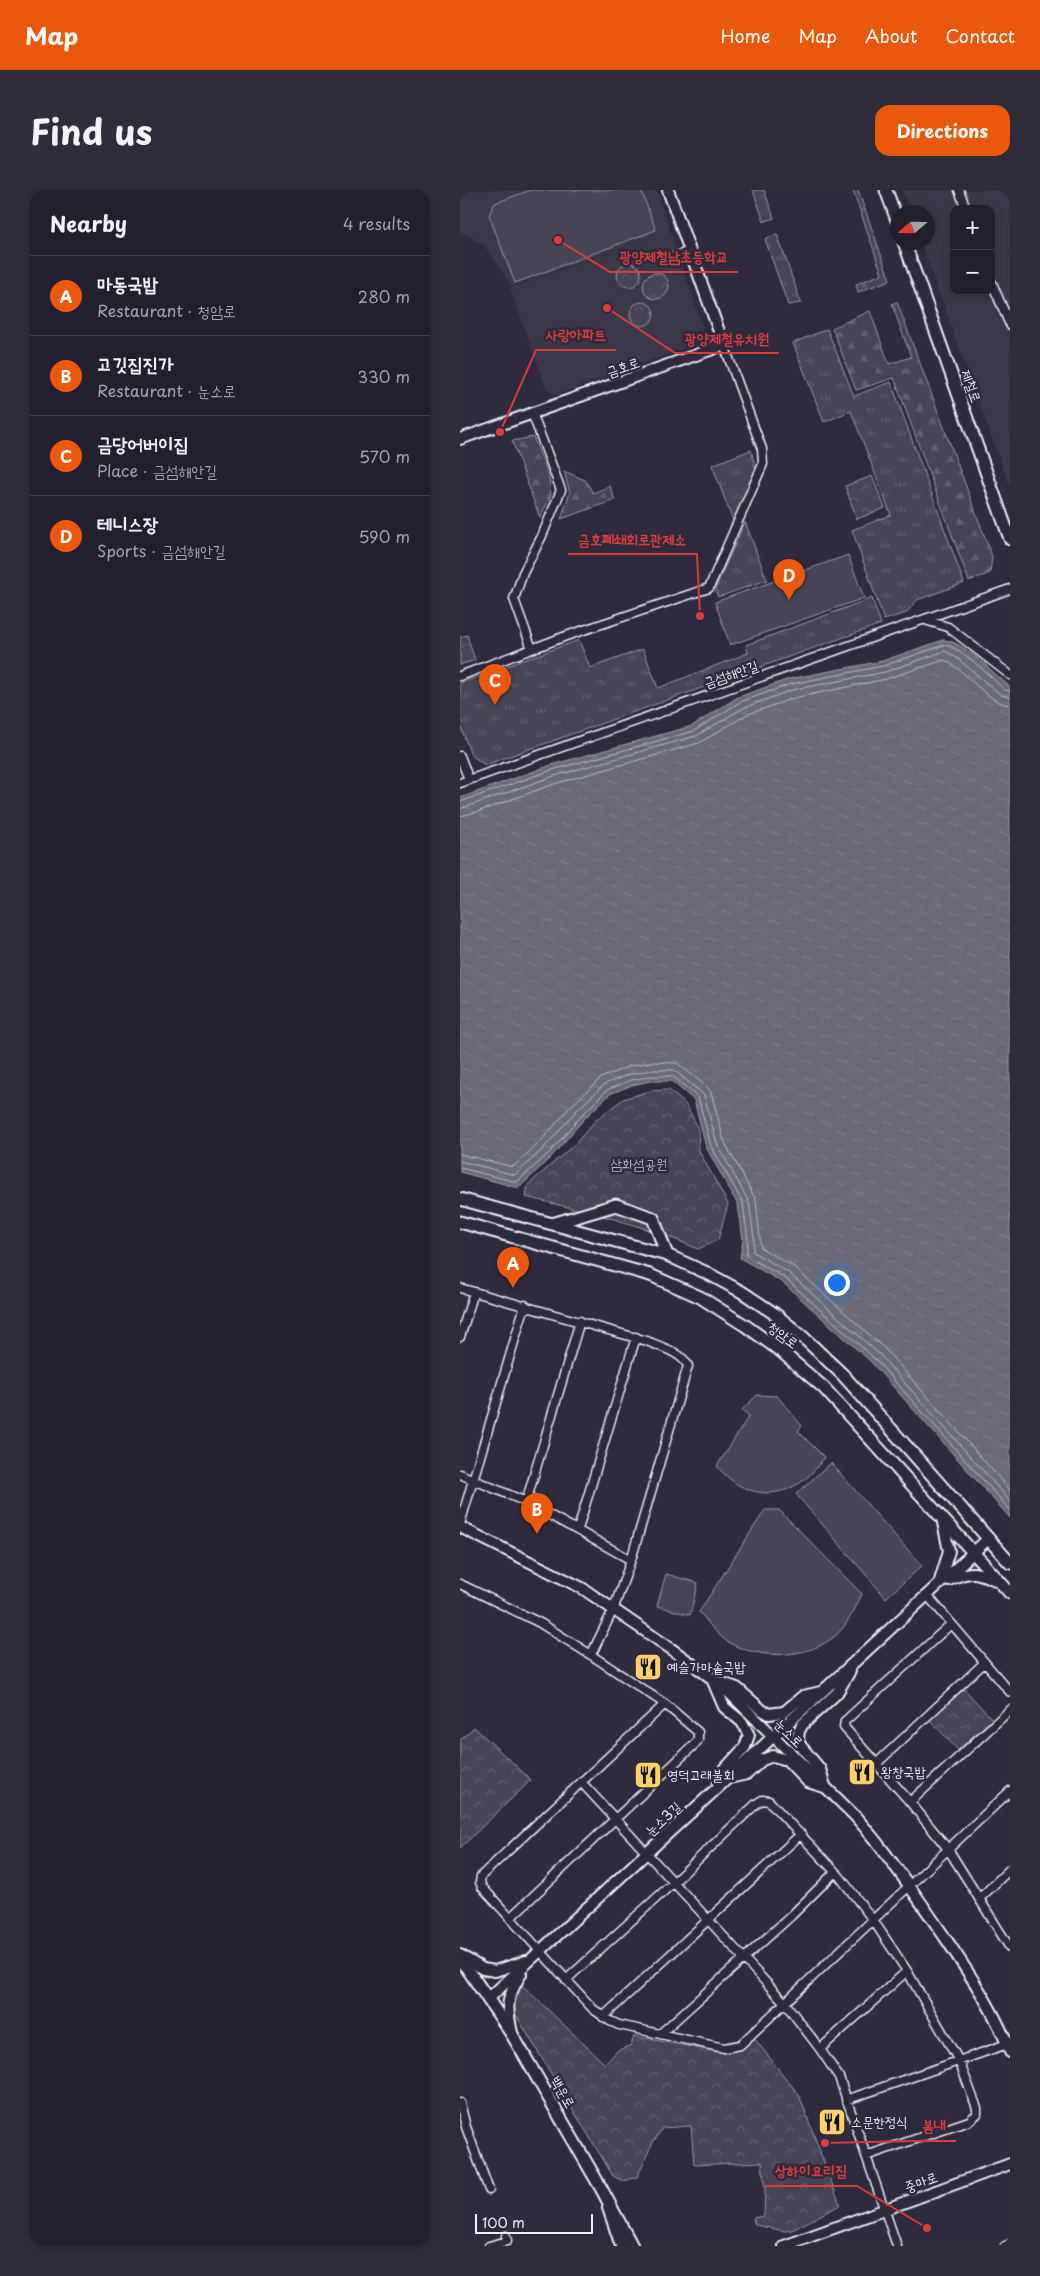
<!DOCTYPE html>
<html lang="en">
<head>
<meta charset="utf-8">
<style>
  body { margin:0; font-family:"Playpen Sans","Poor Story",sans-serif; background:#2f2d3a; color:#f1f3f6 }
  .controls { position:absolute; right:15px; top:15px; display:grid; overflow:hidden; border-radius:10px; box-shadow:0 2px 8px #0003 }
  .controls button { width:45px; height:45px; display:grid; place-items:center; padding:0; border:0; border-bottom:1px solid #403e4a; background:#23202e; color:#f1f3f6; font:25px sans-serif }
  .compass { position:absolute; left:430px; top:15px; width:45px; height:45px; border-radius:50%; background:#23202e; box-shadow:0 2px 8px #0003; rotate:250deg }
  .scale { position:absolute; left:15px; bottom:12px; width:118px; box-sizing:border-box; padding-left:5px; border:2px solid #e8f1f8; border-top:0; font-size:14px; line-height:18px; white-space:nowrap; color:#e8f1f8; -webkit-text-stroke:4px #2f2a3d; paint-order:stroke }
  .you { position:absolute; left:376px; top:1092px; width:18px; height:18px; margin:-12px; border:4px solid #fff; border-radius:50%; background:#1a73e8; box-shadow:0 0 0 8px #1a73e833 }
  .badge { display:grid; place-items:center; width:32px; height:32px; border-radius:50%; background:#ea580c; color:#fff; font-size:16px; font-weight:700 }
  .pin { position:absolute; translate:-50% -41px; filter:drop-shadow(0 1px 2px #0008) }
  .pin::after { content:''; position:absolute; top:26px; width:18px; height:15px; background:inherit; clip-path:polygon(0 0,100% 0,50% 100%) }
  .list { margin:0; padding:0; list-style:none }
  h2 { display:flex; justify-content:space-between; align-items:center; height:65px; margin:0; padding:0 20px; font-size:21px }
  h2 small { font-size:16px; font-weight:400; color:#a3a3aa }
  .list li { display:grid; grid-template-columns:32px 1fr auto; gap:15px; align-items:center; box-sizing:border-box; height:80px; padding:0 20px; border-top:1px solid #403e4a }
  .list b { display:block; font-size:19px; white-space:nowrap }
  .list p { margin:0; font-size:16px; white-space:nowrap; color:#a3a3aa }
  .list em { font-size:16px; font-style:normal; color:#a3a3aa }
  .map { position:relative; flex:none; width:550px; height:2056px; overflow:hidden; border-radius:15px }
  header { display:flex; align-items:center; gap:30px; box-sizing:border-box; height:70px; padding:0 25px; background:#ea580c; color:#fff }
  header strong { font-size:24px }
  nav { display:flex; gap:28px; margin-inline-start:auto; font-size:18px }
  .intro { display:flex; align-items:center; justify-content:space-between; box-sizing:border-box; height:120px; padding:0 30px }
  h1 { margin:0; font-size:35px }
  .button { padding:12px 22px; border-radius:15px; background:#ea580c; color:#fff; font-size:18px; font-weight:700 }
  main { display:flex; gap:30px; padding:0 30px }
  aside { flex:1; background:#23202e; border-radius:15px; box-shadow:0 2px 8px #0003 }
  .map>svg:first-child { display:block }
  .built { fill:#3b3749; fill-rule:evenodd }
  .grass { fill:url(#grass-tufts); stroke:#979aa6 }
  .forest { fill:url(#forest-firs); stroke:#979aa6 }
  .park { fill:url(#park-crowns); stroke:#979aa6 }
  .garden { fill:#464455; stroke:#979aa6 }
  .water { fill:url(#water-ripples); stroke:#9c9fab }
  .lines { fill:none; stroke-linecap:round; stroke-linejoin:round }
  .shore { stroke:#b5bbc5; stroke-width:1 }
  .minor-casing { stroke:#e8f1f8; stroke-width:11 }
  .tertiary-casing { stroke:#e8f1f8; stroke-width:14 }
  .secondary-casing { stroke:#e8f1f8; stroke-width:15 }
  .minor { stroke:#2f2a3d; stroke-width:8 }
  .tertiary { stroke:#2f2a3d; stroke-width:10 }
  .secondary { stroke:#2f2a3d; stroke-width:11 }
  .labels { text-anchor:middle; stroke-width:5; stroke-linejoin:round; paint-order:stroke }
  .street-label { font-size:14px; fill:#e8f1f8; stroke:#2f2a3d }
  .park-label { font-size:14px; fill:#afb4bf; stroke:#2f2a3d }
  .poi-label { font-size:14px; fill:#e8f1f8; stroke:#2f2a3d; text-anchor:start }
  .leader { fill:none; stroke:#d83c3d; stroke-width:2 }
  .callout-dot { fill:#d83c3d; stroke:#2f2a3d; stroke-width:2 }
  .callout-label { font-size:15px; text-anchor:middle; font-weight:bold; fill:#d83c3d; stroke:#2f2a3d; stroke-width:5; stroke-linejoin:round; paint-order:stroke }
</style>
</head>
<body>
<header>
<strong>Map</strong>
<nav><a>Home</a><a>Map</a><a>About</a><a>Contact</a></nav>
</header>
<div class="intro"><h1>Find us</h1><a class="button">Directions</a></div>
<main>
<aside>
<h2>Nearby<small>4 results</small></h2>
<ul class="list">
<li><span class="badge">A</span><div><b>마동국밥</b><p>Restaurant · 청암로</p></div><em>280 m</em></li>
<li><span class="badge">B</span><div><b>고깃집진가</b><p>Restaurant · 눈소로</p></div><em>330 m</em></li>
<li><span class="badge">C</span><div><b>금당어버이집</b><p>Place · 금섬해안길</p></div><em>570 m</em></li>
<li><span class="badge">D</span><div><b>테니스장</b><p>Sports · 금섬해안길</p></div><em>590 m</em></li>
</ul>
</aside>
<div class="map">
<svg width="550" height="2056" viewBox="0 0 550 2056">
  <defs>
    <pattern id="grass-tufts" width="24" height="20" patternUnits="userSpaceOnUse" patternTransform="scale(1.25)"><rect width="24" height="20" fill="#464455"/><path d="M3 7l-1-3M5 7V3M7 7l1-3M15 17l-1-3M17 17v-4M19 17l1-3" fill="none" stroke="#615f6e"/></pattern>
    <pattern id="forest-firs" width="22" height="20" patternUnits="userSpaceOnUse" patternTransform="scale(1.25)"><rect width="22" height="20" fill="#464455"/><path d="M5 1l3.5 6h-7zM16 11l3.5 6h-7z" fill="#615f6e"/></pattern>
    <pattern id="park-crowns" width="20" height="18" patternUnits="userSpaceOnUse" patternTransform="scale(1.25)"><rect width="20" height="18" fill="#464455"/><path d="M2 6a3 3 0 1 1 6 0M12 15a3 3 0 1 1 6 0" fill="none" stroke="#615f6e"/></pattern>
    <pattern id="water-ripples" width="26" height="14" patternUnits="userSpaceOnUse" patternTransform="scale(1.25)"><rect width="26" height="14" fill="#696978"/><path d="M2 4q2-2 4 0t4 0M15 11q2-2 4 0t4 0" fill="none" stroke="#7e7f8c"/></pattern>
  </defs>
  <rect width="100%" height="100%" fill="#2f2a3d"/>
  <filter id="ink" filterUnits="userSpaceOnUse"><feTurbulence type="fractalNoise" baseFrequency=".02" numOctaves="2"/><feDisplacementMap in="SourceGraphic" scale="10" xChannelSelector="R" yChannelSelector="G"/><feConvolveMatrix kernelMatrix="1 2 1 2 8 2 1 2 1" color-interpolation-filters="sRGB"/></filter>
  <g filter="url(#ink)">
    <path class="built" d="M0,0H196L243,137L233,155L96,205L86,198L50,98L195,46L52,96L23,54L0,42Z
      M441,0H550V298L461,53L468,52V22H450ZM494,19H531V101H494Z"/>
    <path class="grass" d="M293,0H304L314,28L304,32Z
      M317,44L341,113L328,115L305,49Z
      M367,139L394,206L431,192L504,393L457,410L446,423L424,430L392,340L431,325L391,221L364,232L333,153Z
      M291,260L296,278L273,331L252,275Z
      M285,332L307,390L258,407L255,399Z
      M412,408L421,434L25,575L11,565L0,535V493L119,450L130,478L183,459L198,498L288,463L286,455Z"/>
    <path class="forest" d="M393,0H398L430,90L398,102L396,94L422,84Z
      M437,112L532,366L530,383L509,391L434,188L396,200L372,138L410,121L429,174L451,167L432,114Z
      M73,247L89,286L91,305L80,328L52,251Z
      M104,281L125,290L133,303L150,296L155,310L101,329L110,303Z"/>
    <path class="park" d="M157 85a12 12 0 1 1 24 0a12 12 0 1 1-24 0Z
      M183 96a13 13 0 1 1 26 0a13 13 0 1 1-26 0Z
      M170 124a12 12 0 1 1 24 0a12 12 0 1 1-24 0Z
      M412,286L425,318L397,329L385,296Z
      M7,445L15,470L0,475V447Z
      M209,900L226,915L238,938L239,961L268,1014L258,1050L238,1059C183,1034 124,1021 66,1007L68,995L115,954L136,930L163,909L190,901Z
      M504,1499L532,1529L498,1560L470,1530Z
      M14,1537L71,1590L0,1658V1550Z
      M62,1795L145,1874L157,1861L171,1855L174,1846L257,1862C276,1862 280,1860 294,1848L339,1905L380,2015L332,2040L325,2041L295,2035L293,2028L304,2026L305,1999L302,1972L234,1975L231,1936L202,1938L191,1956L177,1987L163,1991L153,1986L51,1817L56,1800Z"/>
    <path class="garden" d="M71,0H181L196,40L55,93L29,25L35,13Z
      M388,365L404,408L270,455L255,412Z
      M297,1205L317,1206L342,1236L338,1241L364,1267C338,1310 289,1316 257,1276L289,1226L282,1220Z
      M371,1273L462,1376L426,1408L336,1304Z
      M305,1320H319L402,1404C395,1419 387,1436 375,1446C348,1469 298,1470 268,1452C256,1444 248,1432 239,1422Z
      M206,1384L238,1393L230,1425L197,1416Z"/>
    <path class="water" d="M483,450C501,449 536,485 550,497V1328L411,1172L322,1092L280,1068L283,1050L278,1015L246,957L234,910L211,891H191L172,895L150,904L124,929L92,966L59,998L0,982V608L91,575L232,536L278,507L329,489L422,471Z"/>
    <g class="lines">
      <path class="shore" d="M0,612L92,580L234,541L280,512L331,494L423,476L484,455C499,455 533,489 545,500L550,501
        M0,619L94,586L236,546L283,518L332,500L425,482L485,461L497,468L541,505L550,507
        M0,626L17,622L97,593L239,553L286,525L334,508L426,489L484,470C506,479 527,514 550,515
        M0,964L53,977L79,953L111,916L141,888L169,876L191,872L217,873L245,895L251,902L264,951L296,1010L301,1058L334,1077L425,1159L550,1300
        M0,971L55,985L84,958L116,921L145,894L170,884L191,880H214L244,905L257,954L289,1012L294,1049L293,1062L329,1083L419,1164L550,1311
        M0,978L57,992L89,963L121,926L147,900L171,890L191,886H212L238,907L251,956L283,1013L288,1050L286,1066L325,1088L415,1169L550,1320"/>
      <g class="minor-casing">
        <path id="minor" d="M499,0L506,19
          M211,68L230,61
          M531,91L550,135
          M465,430L488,437L550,485
          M72,459L54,409L63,383L82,346L101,300L72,223
          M0,486L106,446L249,398L303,274L302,259L264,155
          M0,566L9,590
          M0,593L550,399
          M0,1098L187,1151C200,1157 222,1162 228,1176L171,1370L154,1418L131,1465
          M0,1147L14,1102
          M0,1284L66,1312L171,1370
          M66,1312L120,1131
          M0,1334L65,1115
          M118,1339L176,1147
          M0,1394L80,1433L131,1465L205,1514L238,1542V1550L235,1554L51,1727
          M467,1405L550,1502
          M491,1434L385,1531L384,1537L450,1612L488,1659L550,1758
          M205,1514L21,1686L20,1692L22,1697L133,1819L150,1831L159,1835L264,1858L280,1855L550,1601
          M416,1574L524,1473
          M122,1593L325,1813L360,1859L379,1887L437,2056
          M450,1612L550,1520
          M520,1708L550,1679
          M106,1790L213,1693L296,1614L302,1610L309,1611L380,1687L413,1730L447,1781L499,1871L517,1918V1924L509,1931L406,1966
          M143,1827L341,1644
          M200,1844L331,1726L375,1682
          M360,1859L447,1781
          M386,1910L550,1853
          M0,1913L6,1937L29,2000
          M29,2056L47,2051L46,2046
          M545,2056L550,2054"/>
      </g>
      <g class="tertiary-casing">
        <path id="tertiary" d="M0,249L264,155L208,0
          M0,1337L122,1398L210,1458L261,1495L395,1626C429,1665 457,1707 486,1749C510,1785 535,1821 550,1862
          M489,1390C512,1379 517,1382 540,1392
          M479,1394L489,1361L482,1328
          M252,1489L264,1517L282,1532L289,1545L285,1557L263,1581L258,1596
          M260,1492L277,1498L302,1520L309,1524L324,1522L343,1506L361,1502
          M269,1588L287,1584L302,1570L313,1566L327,1570L348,1592L364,1597
          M365,1596L360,1579L340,1555L338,1549L339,1541L343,1534L377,1503L390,1481
          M0,1765L23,1779L35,1781L66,1771
          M29,1808L528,1349
          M52,1843C46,1815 46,1809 61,1784
          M148,2018L161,2056
          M324,2056L550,1974"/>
      </g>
      <g class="secondary-casing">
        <path id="secondary" d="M426,0L438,33
          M444,52L550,349
          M0,1009L207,1065L247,1083L282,1102L315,1124L344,1148L383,1185L550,1373
          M0,1032L190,1085L240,1107L286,1136L322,1162L364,1198L550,1403
          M92,1034L156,1015L193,1028L207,1065
          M0,1768L53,1846L141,1998L172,2056"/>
      </g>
      <use href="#minor" class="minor"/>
      <use href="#tertiary" class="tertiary"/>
      <use href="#secondary" class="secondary"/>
    </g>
  </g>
  <defs>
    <g id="restaurant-square" transform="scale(1.4375)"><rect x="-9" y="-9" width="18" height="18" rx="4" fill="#ffd166" stroke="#2f2a3d"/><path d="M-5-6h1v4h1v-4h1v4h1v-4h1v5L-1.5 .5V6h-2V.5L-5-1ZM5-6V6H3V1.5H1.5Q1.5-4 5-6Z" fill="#111"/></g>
  </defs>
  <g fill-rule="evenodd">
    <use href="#restaurant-square" x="188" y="1477"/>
    <use href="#restaurant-square" x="402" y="1582"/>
    <use href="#restaurant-square" x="188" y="1585"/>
    <use href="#restaurant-square" x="372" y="1932"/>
  </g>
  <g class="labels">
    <g class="street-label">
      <text transform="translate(163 177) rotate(-19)" y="5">금호로</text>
      <text transform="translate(511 196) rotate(70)" y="5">제철로</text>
      <text transform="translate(271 484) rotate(-19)" y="5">금섬해안길</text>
      <text transform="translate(323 1145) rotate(37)" y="5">청암로</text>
      <text transform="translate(329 1543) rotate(44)" y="5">눈소로</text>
      <text transform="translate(203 1629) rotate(-43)" y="5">눈소3길</text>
      <text transform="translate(103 1902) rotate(60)" y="5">백운로</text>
      <text transform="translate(461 1992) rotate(-20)" y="5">중마로</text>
    </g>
    <g class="park-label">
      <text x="179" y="979">삼화섬공원</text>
    </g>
    <g class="poi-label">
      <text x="207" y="1482">예슬가마솥국밥</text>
      <text x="421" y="1587">왕창국밥</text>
      <text x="207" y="1590">영덕고래불회</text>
      <text x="391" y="1937">소문한정식</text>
    </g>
  </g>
  <path class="leader" d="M98 50L150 82H278M40 242L76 160H156M147 118L215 163H319M240 426L237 364H108M365 1953L452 1951H496M467 2038L397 1996H305"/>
  <g class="callout-dot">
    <circle cx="98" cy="50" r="5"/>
    <circle cx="40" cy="242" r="5"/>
    <circle cx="147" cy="118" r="5"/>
    <circle cx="240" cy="426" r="5"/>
    <circle cx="365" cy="1953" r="5"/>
    <circle cx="467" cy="2038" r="5"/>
  </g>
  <g class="callout-label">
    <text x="214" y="72">광양제철남초등학교</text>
    <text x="116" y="150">사랑아파트</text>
    <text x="267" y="154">광양제철유치원</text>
    <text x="172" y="355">금호폐쇄회로관제소</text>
    <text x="474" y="1941">봄내</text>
    <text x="351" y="1986">상하이요리집</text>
  </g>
</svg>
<div class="controls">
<button>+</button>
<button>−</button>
</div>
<svg class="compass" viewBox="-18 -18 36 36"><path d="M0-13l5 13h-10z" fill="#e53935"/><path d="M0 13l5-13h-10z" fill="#a3a3aa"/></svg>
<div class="scale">100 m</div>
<div class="you"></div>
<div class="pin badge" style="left:53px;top:1098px">A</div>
<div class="pin badge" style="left:77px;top:1344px">B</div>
<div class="pin badge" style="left:35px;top:515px">C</div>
<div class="pin badge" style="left:329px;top:410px">D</div>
</div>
</main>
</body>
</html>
